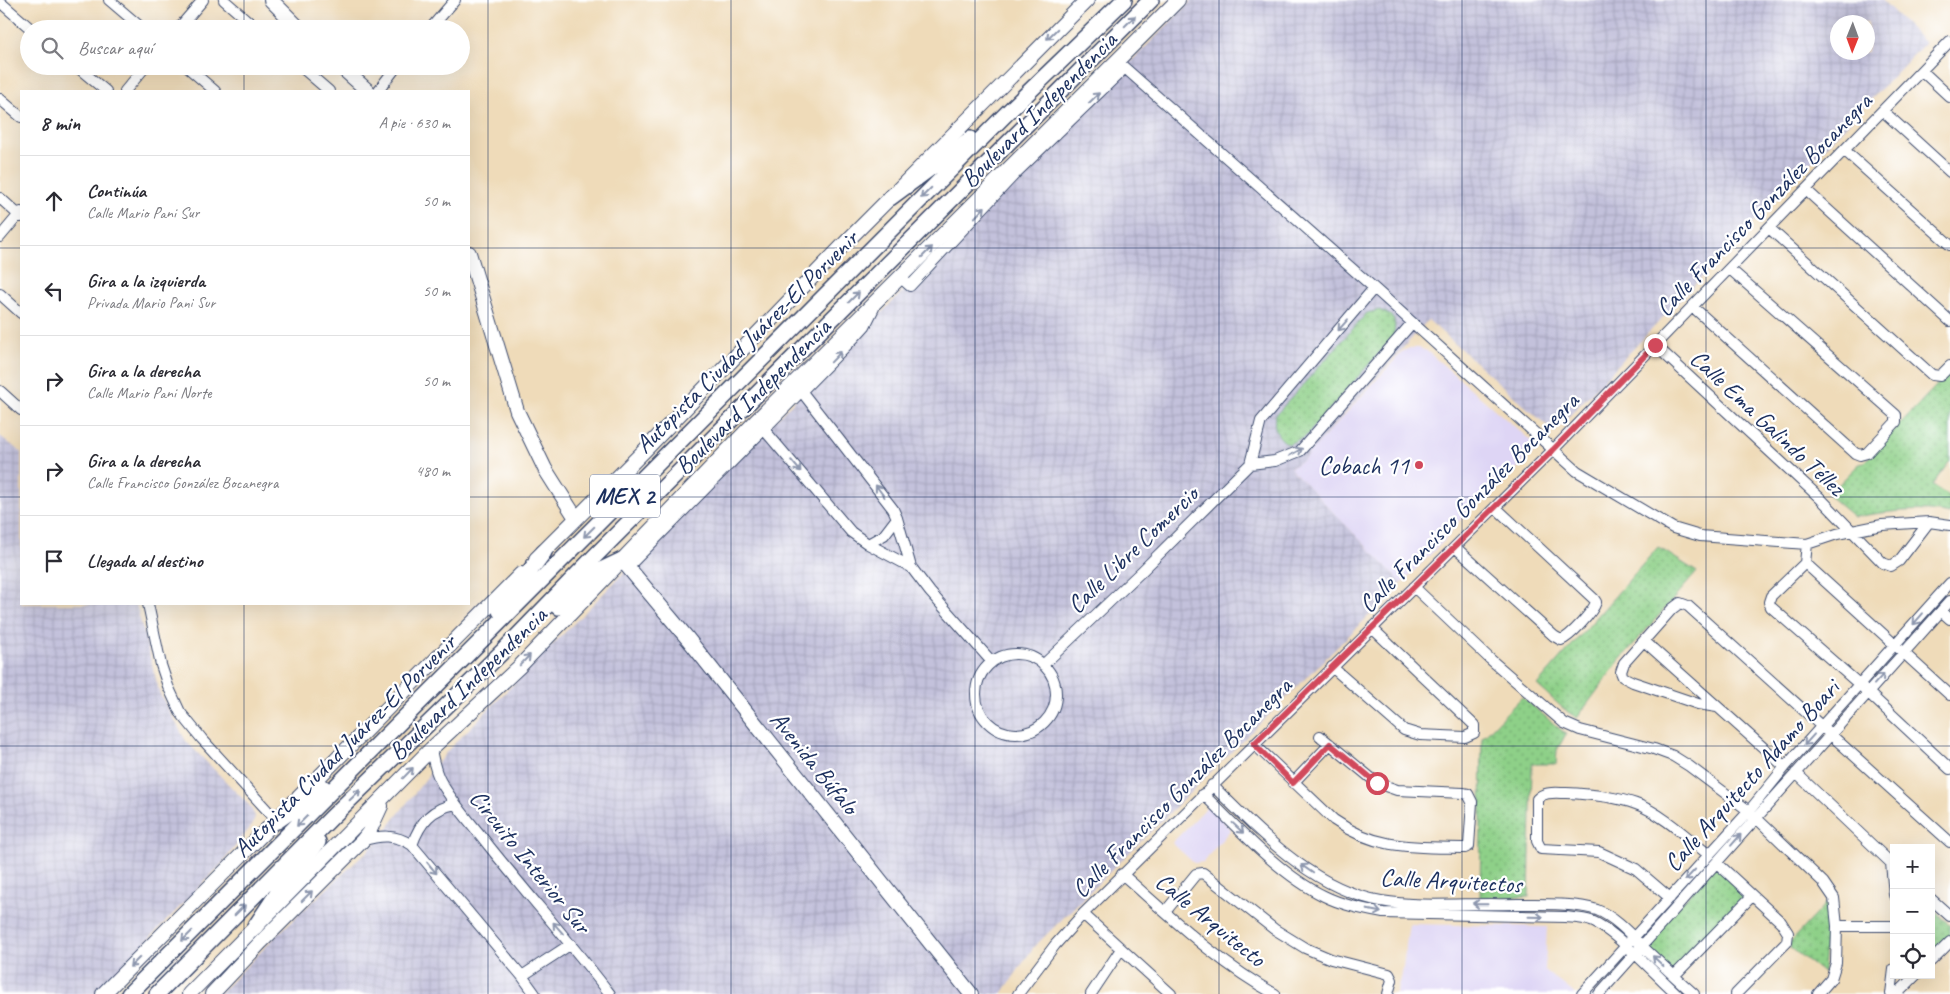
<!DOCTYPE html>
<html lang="es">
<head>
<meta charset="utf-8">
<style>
  body { margin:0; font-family:Caveat,sans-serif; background:#f2f2f3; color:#2b2b33 }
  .controls { position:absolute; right:15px; bottom:15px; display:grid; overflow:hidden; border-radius:0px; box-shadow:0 5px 20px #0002 }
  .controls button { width:45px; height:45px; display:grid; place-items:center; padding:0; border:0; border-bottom:1px solid #e1e1e2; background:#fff; color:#2b2b33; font:25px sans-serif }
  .compass { position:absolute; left:1830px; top:15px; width:45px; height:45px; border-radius:50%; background:#fff; box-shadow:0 5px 20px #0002; rotate:181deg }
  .stop { position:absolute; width:15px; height:15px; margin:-11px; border:4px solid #d1495b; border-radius:50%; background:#fff }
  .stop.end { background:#d1495b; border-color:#fff; box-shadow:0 1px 5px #0008 }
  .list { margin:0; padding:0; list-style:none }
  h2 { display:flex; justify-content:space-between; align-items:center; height:65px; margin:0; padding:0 20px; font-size:21px }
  h2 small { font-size:16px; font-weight:400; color:#7c7c81 }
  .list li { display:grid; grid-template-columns:32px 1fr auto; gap:15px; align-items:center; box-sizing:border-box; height:90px; padding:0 20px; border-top:1px solid #e1e1e2 }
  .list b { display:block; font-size:19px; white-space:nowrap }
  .list p { margin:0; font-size:16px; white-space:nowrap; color:#7c7c81 }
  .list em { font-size:16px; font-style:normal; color:#7c7c81 }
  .icon { flex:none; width:28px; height:28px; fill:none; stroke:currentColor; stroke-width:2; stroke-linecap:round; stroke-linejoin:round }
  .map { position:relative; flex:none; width:1950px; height:994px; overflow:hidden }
  .search { position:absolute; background:#fff; box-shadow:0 5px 20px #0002; left:20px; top:20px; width:450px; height:55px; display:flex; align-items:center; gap:12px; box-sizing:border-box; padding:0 18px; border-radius:28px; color:#7c7c81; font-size:19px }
  .panel { position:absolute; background:#fff; box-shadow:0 5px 20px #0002; left:20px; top:90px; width:450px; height:515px; border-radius:0px }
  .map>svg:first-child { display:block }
  .built { fill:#ded5f5 }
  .industrial { fill:url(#industrial-grid); fill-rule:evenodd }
  .park { fill:url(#park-dots); stroke:#548073 }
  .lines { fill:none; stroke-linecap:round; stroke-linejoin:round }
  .minor-casing { stroke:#3b496c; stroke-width:12 }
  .major-casing { stroke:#3b496c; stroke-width:16 }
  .highway-casing { stroke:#3b496c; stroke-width:18 }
  .minor { stroke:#fff; stroke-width:10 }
  .major { stroke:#fff; stroke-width:14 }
  .highway { stroke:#fff; stroke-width:15 }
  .oneway { stroke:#8d97ae }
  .route { stroke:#d1495b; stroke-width:6 }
  .grid { fill:none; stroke:#1b2f5e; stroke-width:1; stroke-opacity:0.55 }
  .poi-dot { fill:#d1495b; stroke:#fff; stroke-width:2 }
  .labels { text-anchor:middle; stroke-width:4.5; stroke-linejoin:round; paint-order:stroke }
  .shield { fill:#fff; stroke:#5f6d8e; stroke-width:1 }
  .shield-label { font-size:24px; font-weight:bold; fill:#1b2f5e }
  .street-label { font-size:25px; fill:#1b2f5e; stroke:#fff }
  .poi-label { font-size:25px; fill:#1b2f5e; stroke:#fff; text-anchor:end }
</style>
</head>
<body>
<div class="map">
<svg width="1950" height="994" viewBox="0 0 1950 994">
  <defs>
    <pattern id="industrial-grid" width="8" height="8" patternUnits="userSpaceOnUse" patternTransform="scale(1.25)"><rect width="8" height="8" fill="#c3c1db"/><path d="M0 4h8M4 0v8" fill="none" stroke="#a7a6be"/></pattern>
    <pattern id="park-dots" width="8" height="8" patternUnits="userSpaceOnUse" patternTransform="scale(1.25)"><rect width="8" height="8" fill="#8ed088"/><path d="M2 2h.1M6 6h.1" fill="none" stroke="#73a972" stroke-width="1.8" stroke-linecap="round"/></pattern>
  </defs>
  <rect width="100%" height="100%" fill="#fff"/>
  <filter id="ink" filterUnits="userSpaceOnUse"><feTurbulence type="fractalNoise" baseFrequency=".02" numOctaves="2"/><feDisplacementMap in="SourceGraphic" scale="10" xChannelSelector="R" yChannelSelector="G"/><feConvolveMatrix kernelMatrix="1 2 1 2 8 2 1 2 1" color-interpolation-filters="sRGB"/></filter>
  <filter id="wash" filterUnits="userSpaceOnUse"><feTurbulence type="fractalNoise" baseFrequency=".0096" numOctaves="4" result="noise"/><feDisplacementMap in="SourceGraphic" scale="20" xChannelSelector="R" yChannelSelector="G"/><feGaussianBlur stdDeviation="1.12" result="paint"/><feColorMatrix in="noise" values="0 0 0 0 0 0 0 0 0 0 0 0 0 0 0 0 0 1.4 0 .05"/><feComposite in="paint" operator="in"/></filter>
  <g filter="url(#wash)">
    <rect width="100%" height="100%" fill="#efdbb9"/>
    <path class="built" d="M1410,348H1419L1427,351L1538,447L1490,496L1478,502L1456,524L1446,539L1402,583L1290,468L1304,459L1403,351Z
      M1208,806L1231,829L1203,862L1194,863L1172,843Z
      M1409,924L1547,927L1545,970L1575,994H1396L1403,967Z"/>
    <path class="industrial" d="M1192,0H1882L1925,43L1554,432L1428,320L1304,459L1290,468L1402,583L1033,948L1002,994H219L280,932L375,844L448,750ZM1838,22H1868V52H1838Z
      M0,436L21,452V604H136L160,694L186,741L249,805L255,816L253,824L220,866L95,994H0Z"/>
    <path class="park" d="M1379,310C1395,315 1397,322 1393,337L1305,437L1288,444C1277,437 1273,429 1275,416L1367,313Z
      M1950,371V461L1932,485L1950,497V514C1919,507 1886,512 1854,517L1828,495L1858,465L1864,462Z
      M1658,547L1697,572L1619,661L1577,718L1565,710L1537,685Z
      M1522,697L1566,734L1557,750L1556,764H1532L1529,897H1480L1482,738Z
      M1717,863L1752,896L1674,976L1643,946Z
      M1828,901L1823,973L1791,948L1789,943Z
      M1931,908L1950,925V935L1931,953Z"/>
  </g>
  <g filter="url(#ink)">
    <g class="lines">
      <g class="minor-casing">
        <path id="minor" d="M109,0L143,29
          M224,0L257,29
          M0,2L31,29
          M178,29L203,0
          M430,29L455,0
          M1117,61L1374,288L1577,471L1673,528L1700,536L1807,544L1837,534L1882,525L1929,522L1950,525
          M76,66L106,91
          M186,66L215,91
          M300,66L329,91
          M1922,71L1950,97
          M125,91L146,66
          M378,91L397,66
          M0,99L21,117
          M1883,111L1950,172
          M1844,150L1950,245
          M1806,190L1950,321
          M0,198L21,217
          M1769,228L1932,375L1940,376L1950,366
          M0,237L21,212
          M901,278L910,286L1017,172L1125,68
          M0,294L21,313
          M1693,307L1855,453L1860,455L1867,453L1894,424L1896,422V415L1730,269
          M1655,345L1820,498L1883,563L1891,566L1899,561L1929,522
          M0,391L21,410
          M802,392L893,509L897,518L911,567L930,592L992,662
          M761,426L851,532L868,544L911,567
          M1250,464L1275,461L1300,451L1412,323
          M868,544L884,535L897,518
          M1807,544L1805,563L1771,596L1769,602L1771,607L1860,685L1950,769
          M1455,547L1554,636L1561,640C1570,637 1593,612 1596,602L1594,599L1495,507
          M1805,563L1950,695
          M628,567L855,337L865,326L874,308
          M1414,587L1490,659L1564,723L1580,730L1654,749L1673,756L1689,766L1749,811L1823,882L1834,898L1837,926L1836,963L1831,979L1818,994
          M148,604L161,665L168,686L180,712L202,739L277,821
          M1941,611L1950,619
          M1644,641L1785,767
          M976 694a40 40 0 1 1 80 0a40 40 0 1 1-80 0Z
          M1043,665L1142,571L1250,464L1261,421L1374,288
          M1332,667L1404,730L1420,735L1465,737L1474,733V725L1372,628
          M1717,707L1698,704L1633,682L1623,677L1621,672L1624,663L1672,609L1680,603L1688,606L1950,842
          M1254,744L1334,820C1376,850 1415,847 1465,848L1469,846L1472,802L1468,794L1463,793L1397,790L1377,783L1320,736
          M431,749C433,760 435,772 441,782C454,805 473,825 489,846C529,896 571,943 610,994
          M1796,773L1891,863L1894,895
          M1293,783L1330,744
          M1212,785C1260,832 1312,889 1381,901C1417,907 1455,904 1491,904C1519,905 1572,901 1597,910C1615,917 1631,935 1644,948C1660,963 1677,979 1694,994
          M1203,794C1238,828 1280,875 1324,896C1342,905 1363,909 1383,913L1565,917C1574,918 1583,918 1591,921C1614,929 1657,976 1677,994
          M362,841C381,835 395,834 412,845L522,976L535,994
          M412,845C420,822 432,808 456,804
          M1717,863L1781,922L1788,933L1787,942L1736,994
          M1122,874C1171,917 1218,963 1275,994
          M1670,898L1636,869L1599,852L1541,849L1537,841V799C1544,791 1556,793 1566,793C1589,794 1614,796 1636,804C1660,812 1689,839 1709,855
          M1931,899L1950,916
          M1165,912L1196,874L1203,873L1274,929L1305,948L1331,959L1389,974L1392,980L1388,994
          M1083,914L1171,994
          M1837,926H1894
          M1931,961L1950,942
          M522,976L571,944
          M1674,976L1752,896
          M1018,994L1055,945L1083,914L1553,450L1950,41
          M1091,994L1121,949
          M1582,994L1749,811L1785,767L1950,583
          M1599,994L1950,601
          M1891,994L1894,969
          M1897,994L1916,975"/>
      </g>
      <g class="major-casing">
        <path id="major" d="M271,0L300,29
          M340,66L368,91
          M469,253L517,411L545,469L576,518
          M536,559L644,451L851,237L1087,0
          M622,560L688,639L971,994
          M103,994L521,574
          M189,994L431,749L519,667L756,421L1178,0
          M212,994L261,942L362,841L369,832L381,806"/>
      </g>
      <g class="highway-casing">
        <path id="highway" d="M890,198L970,139
          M558,607L599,571L622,560
          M500,611L544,552
          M277,821L324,788
          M255,927L277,894L318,842
          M129,994L1008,112L1124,0
          M157,994L332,817L502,652L596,555L1151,0"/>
      </g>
      <use href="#minor" class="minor"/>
      <use href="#major" class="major"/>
      <use href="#highway" class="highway"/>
    </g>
    <defs><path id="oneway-shaft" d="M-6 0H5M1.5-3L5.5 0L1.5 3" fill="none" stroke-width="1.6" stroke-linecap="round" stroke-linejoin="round" transform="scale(1.25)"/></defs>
    <g class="oneway">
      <use href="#oneway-shaft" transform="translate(1130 21) rotate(-45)"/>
      <use href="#oneway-shaft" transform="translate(1052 34) rotate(135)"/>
      <use href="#oneway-shaft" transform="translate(1094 98) rotate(-44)"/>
      <use href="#oneway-shaft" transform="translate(926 193) rotate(135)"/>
      <use href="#oneway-shaft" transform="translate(980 212) rotate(-47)"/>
      <use href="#oneway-shaft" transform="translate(927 252) rotate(-45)"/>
      <use href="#oneway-shaft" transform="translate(854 297) rotate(-45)"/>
      <use href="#oneway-shaft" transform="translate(1343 325) rotate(131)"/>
      <use href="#oneway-shaft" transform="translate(836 357) rotate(-46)"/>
      <use href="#oneway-shaft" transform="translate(1296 452) rotate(-29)"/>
      <use href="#oneway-shaft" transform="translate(796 466) rotate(50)"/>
      <use href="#oneway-shaft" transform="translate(880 491) rotate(-127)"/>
      <use href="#oneway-shaft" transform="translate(589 532) rotate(135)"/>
      <use href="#oneway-shaft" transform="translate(1918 619) rotate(131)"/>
      <use href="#oneway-shaft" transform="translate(525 660) rotate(-46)"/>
      <use href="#oneway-shaft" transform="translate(1879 679) rotate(-48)"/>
      <use href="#oneway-shaft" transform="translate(1809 740) rotate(132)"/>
      <use href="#oneway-shaft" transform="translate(408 773) rotate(-46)"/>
      <use href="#oneway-shaft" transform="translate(355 795) rotate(-44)"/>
      <use href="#oneway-shaft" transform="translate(302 821) rotate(135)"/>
      <use href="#oneway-shaft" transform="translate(1238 828) rotate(43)"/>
      <use href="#oneway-shaft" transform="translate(1736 840) rotate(-49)"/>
      <use href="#oneway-shaft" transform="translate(432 868) rotate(50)"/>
      <use href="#oneway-shaft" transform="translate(1307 869) rotate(-145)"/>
      <use href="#oneway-shaft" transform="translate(1690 875) rotate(133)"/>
      <use href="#oneway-shaft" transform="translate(307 896) rotate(-45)"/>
      <use href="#oneway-shaft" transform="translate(1480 904) rotate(-179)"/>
      <use href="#oneway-shaft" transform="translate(240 910) rotate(-45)"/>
      <use href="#oneway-shaft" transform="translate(1374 911) rotate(11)"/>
      <use href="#oneway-shaft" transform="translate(1536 917) rotate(1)"/>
      <use href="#oneway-shaft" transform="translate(558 928) rotate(-131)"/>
      <use href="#oneway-shaft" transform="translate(187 936) rotate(135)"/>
      <use href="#oneway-shaft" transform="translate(1658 961) rotate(-137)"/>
      <use href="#oneway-shaft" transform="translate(135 962) rotate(135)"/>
    </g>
  </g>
  <g class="lines" filter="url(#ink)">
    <path class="route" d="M1377,783L1330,744L1293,783L1254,744L1553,450L1655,345"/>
  </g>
  <path class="grid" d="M244,0V29M488,0V994M731,0V994M975,0V994M1219,0V994M1462,0V994M1706,0V994M244,66V91M0,248H21M469,248H1950M0,497H21M469,497H1950M244,604V994M0,746H1950"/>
  <circle class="poi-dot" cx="1419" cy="465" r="5"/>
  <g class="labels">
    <rect class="shield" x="590" y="474.5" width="70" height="43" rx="4"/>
    <g class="shield-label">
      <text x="625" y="504">MEX 2</text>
    </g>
    <g class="street-label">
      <text transform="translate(1038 109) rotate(-45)" y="9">Boulevard Independencia</text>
      <text transform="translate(1763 204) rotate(-46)" y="9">Calle Francisco González Bocanegra</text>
      <text transform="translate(746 341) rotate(-45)" y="9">Autopista Ciudad Juárez-El Porvenir</text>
      <text transform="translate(752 396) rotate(-45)" y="9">Boulevard Independencia</text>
      <text transform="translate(1768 422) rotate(43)" y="9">Calle Ema Galindo Téllez</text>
      <text transform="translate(1468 502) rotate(-45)" y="9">Calle Francisco González Bocanegra</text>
      <text transform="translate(1132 549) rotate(-44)" y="9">Calle Libre Comercio</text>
      <text transform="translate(467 683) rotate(-44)" y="9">Boulevard Independencia</text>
      <text transform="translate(344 745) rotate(-45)" y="9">Autopista Ciudad Juárez-El Porvenir</text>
      <text transform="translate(815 762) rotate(51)" y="9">Avenida Búfalo</text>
      <text transform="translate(1751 775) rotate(-48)" y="9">Calle Arquitecto Adamo Boari</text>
      <text transform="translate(1181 787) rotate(-45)" y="9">Calle Francisco González Bocanegra</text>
      <text transform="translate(531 861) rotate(51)" y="9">Circuito Interior Sur</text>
      <text transform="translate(1451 880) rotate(3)" y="9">Calle Arquitectos</text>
      <text transform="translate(1211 919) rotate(39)" y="9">Calle Arquitecto</text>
    </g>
    <g class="poi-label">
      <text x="1409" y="474">Cobach 11</text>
    </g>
  </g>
</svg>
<div class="controls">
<button>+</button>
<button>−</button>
<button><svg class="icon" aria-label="locate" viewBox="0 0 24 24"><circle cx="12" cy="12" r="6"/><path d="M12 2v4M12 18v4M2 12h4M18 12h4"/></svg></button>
</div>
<svg class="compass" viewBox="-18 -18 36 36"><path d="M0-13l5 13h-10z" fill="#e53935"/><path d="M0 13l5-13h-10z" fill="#7c7c81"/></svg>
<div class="stop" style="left:1377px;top:783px"></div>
<div class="stop end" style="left:1655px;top:345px"></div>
<div class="search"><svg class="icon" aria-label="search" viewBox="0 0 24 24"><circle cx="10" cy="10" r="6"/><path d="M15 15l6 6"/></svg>Buscar aquí</div>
<section class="panel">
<h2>8 min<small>A pie · 630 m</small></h2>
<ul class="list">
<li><svg class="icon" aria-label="ahead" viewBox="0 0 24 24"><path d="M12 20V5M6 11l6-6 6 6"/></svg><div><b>Continúa</b><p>Calle Mario Pani Sur</p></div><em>50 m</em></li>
<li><svg class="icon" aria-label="left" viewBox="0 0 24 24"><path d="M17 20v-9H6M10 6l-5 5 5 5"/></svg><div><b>Gira a la izquierda</b><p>Privada Mario Pani Sur</p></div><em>50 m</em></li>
<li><svg class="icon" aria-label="right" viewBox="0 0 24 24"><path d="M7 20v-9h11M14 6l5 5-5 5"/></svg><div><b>Gira a la derecha</b><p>Calle Mario Pani Norte</p></div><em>50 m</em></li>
<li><svg class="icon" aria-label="right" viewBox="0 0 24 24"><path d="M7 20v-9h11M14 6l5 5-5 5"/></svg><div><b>Gira a la derecha</b><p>Calle Francisco González Bocanegra</p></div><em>480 m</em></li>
<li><svg class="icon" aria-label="arrive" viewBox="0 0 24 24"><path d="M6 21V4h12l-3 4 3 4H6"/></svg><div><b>Llegada al destino</b></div></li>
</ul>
</section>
</div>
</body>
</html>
